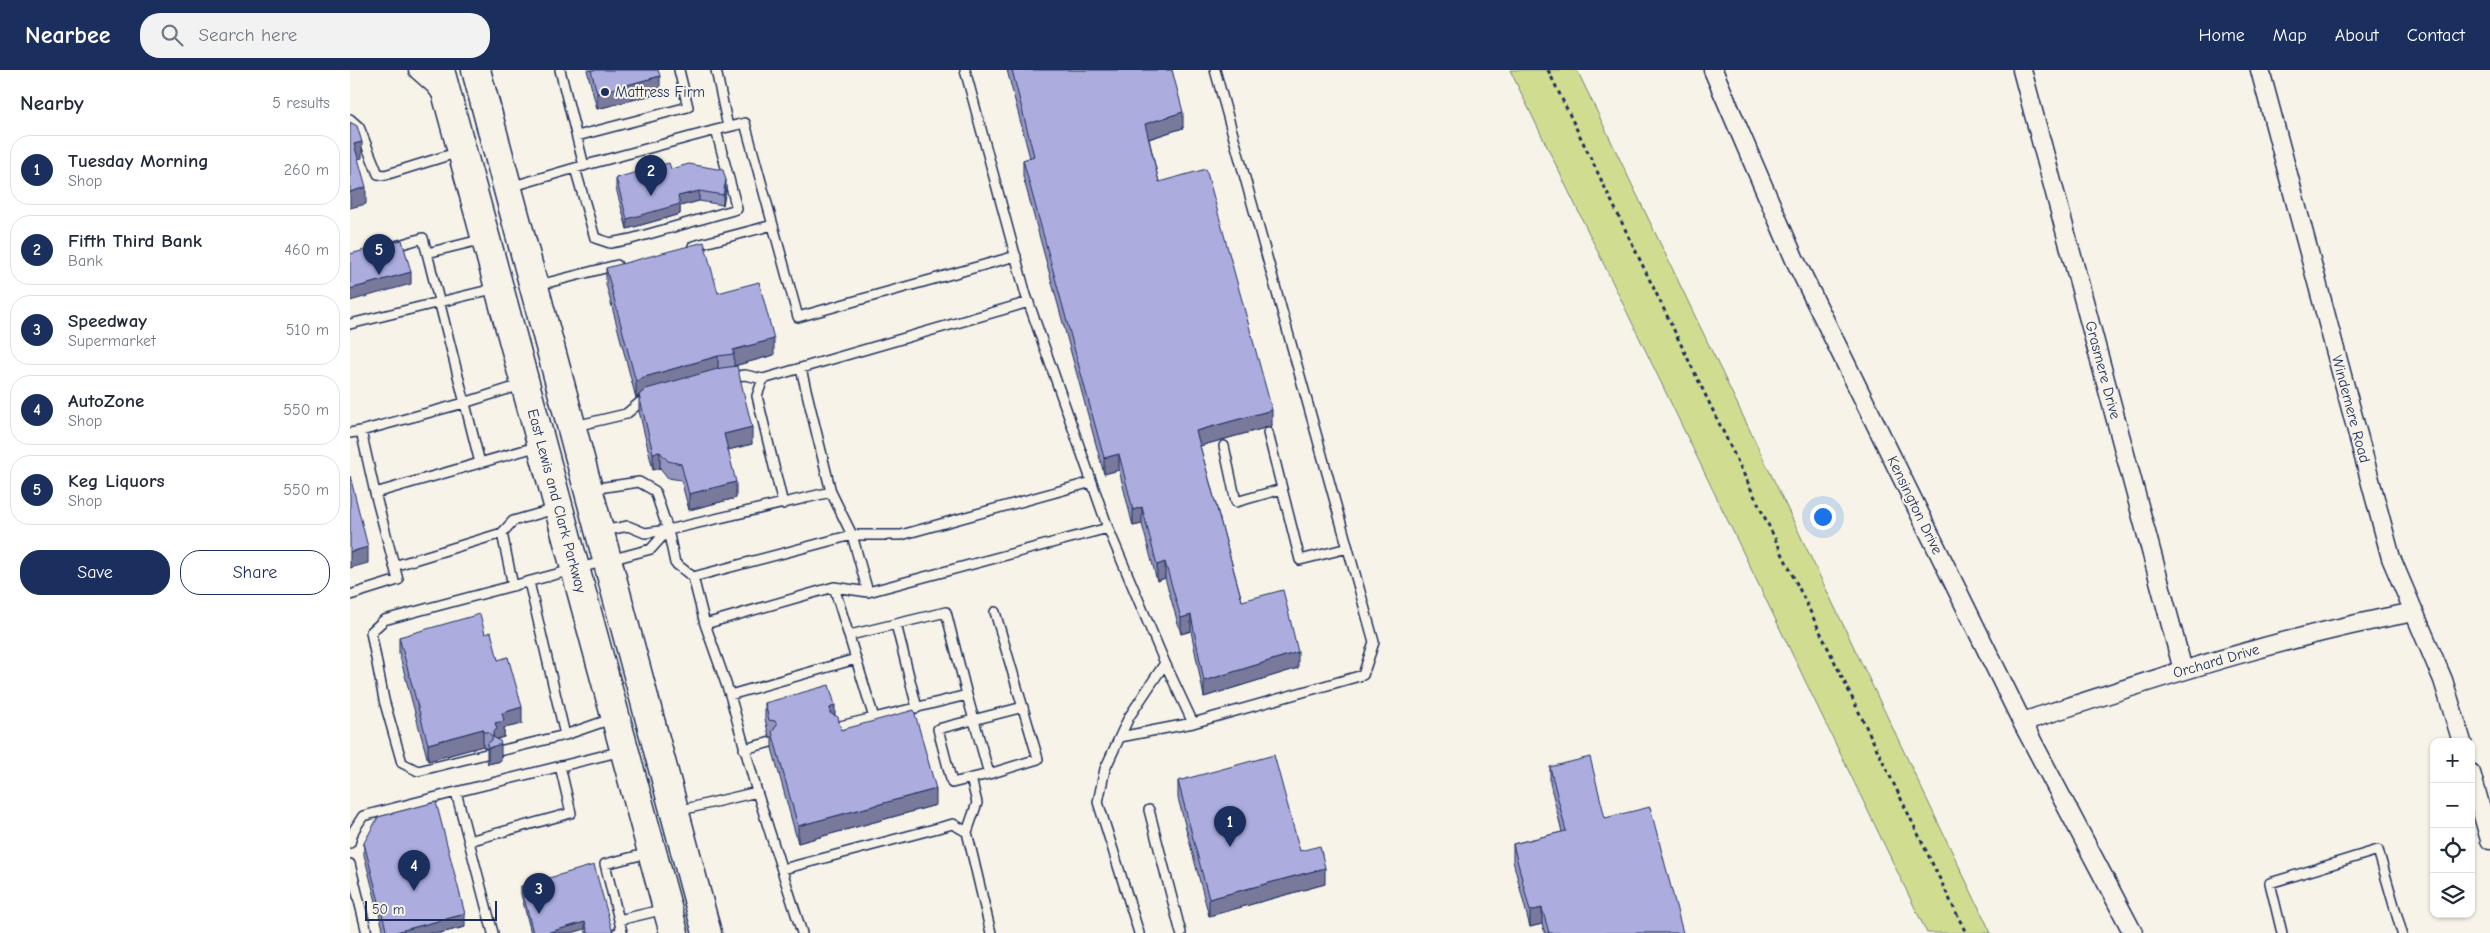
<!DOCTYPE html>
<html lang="en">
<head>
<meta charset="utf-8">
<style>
  body { margin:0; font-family:"Comic Neue",sans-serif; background:#f2f2f3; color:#1f2937 }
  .controls { position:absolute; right:15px; bottom:15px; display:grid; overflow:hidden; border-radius:10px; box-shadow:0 1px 4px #0004 }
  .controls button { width:45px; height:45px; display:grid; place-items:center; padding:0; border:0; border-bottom:1px solid #e0e1e3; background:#fff; color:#1f2937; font:25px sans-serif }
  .scale { position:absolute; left:15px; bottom:12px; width:132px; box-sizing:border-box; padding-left:5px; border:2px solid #1b2f5e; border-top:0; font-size:14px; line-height:18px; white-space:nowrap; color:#1b2f5e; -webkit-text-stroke:4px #f7f3e8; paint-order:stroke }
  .you { position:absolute; left:1472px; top:446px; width:18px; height:18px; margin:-12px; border:4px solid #fff; border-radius:50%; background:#1a73e8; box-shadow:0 0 0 8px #1a73e833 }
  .badge { display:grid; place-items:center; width:32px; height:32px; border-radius:50%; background:#1b2f5e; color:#fff; font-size:16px; font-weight:700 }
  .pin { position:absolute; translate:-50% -41px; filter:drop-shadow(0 1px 2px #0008) }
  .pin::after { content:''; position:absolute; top:26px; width:18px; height:15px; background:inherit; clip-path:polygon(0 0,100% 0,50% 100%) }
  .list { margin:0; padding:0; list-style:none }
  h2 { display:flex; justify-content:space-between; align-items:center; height:65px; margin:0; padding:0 20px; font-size:21px }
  h2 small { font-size:16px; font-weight:400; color:#747a83 }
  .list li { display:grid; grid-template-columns:32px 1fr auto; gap:15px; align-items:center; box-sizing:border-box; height:70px; margin:0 10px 10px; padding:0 10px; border:1px solid #e0e1e3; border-radius:20px }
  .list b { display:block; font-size:19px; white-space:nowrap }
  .list p { margin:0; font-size:16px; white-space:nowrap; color:#747a83 }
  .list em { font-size:16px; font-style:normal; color:#747a83 }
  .actions { display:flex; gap:10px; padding:15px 20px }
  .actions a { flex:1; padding:11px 0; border:1px solid #1b2f5e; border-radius:20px; text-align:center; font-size:18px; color:#1b2f5e }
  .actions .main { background:#1b2f5e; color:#fff }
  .icon { flex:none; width:28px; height:28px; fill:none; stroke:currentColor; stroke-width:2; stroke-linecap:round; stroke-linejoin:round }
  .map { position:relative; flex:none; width:2140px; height:863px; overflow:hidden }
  header { display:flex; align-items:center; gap:30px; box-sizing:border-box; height:70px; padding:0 25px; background:#1b2f5e; color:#fff }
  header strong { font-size:24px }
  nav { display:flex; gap:28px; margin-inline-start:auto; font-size:18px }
  .search { width:350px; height:45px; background:#f2f2f3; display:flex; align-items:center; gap:12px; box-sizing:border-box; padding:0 18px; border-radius:20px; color:#747a83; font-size:19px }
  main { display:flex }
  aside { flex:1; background:#fff }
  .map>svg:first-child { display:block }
  .green { fill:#d0dd91; stroke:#768678 }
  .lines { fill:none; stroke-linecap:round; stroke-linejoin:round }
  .service-casing { stroke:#1b2f5e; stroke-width:12 }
  .minor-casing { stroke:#1b2f5e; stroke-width:21 }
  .primary-casing { stroke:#1b2f5e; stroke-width:31 }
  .path { stroke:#1b2f5e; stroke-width:3; stroke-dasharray:4 4; stroke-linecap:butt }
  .service { stroke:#f7f3e8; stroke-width:9 }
  .minor { stroke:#f7f3e8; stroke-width:18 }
  .primary { stroke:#f7f3e8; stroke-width:28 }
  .wall { fill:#9495bf; stroke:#1b2f5e }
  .shaded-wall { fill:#78799b; stroke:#1b2f5e }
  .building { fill:#acadde; stroke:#1b2f5e }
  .poi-dot { fill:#1b2f5e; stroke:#f7f3e8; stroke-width:2 }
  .labels { text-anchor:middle; stroke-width:4; stroke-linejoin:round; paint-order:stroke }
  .poi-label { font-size:15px; fill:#1b2f5e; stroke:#f7f3e8; text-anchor:start }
  .street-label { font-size:15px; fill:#1b2f5e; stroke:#f7f3e8 }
</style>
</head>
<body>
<header>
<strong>Nearbee</strong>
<div class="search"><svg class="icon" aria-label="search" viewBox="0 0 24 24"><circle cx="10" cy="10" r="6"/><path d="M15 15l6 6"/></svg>Search here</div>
<nav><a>Home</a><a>Map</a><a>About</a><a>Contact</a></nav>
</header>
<main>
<aside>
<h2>Nearby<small>5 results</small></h2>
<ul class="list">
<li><span class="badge">1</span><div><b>Tuesday Morning</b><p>Shop</p></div><em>260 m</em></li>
<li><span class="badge">2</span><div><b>Fifth Third Bank</b><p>Bank</p></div><em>460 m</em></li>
<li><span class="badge">3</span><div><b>Speedway</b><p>Supermarket</p></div><em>510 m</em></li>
<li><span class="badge">4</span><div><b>AutoZone</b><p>Shop</p></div><em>550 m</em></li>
<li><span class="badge">5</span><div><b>Keg Liquors</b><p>Shop</p></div><em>550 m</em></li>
</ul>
<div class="actions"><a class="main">Save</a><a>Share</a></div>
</aside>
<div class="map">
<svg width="2140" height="863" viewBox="0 0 2140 863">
  <rect width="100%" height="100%" fill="#f7f3e8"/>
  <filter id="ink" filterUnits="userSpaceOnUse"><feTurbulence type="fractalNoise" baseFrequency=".02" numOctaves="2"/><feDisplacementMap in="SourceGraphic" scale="10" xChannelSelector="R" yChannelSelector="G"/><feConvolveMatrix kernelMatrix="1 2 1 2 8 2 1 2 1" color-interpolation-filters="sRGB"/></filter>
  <g filter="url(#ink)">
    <path class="green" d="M1160,0H1227L1641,863H1577Z"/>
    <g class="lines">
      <g class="service-casing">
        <path id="service" d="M210,0L234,96
          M366,0L378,57
          M615,0L676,225L758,458L815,593L779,647L755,699L748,732L789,863
          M0,49L9,57L28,104L35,105L109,82
          M366,60L395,53L448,247L666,186
          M227,66L338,37L329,0
          M160,117L225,98L245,168L260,173L281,169L387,139L366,60L225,98
          M343,176L423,155
          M42,177L73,168L77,183L134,169
          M77,183L130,393
          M185,216L267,195
          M0,254L147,218
          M451,299L481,422L502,465L518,522
          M378,307L395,305L413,309
          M225,356L276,344L293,330L298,328
          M11,361L114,333L171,315
          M0,363L11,361L25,423
          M918,363L950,490L998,478
          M874,376L886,432L932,419
          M241,419L289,412L305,421L318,460L325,493L343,507L355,554L484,517L518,522L758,458
          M433,434L407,326L413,309L679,232
          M253,461L278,456L295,463L318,460L481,422
          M44,496L152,463
          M343,507L502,465H551L742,412
          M179,512L215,665
          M163,516L152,463L163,451L205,439
          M0,525L48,510L25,423L189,376
          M355,554L380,625L407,722L452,863
          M546,554L567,638
          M500,565L596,542L617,625L524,648
          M815,593L843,653
          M380,625L506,589L484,517
          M617,625L639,704L688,689L645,542
          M486,657L524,648L506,589
          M770,667L843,653L1013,605L1024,572L865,0
          M394,679L421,672
          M149,681L215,665L264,648
          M136,684L68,701L52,693L34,630L21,562L34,550L301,479L318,460
          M639,704L602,713L588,659L673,637
          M799,740L831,863
          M327,741L407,722
          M617,762L627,733L621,708
          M119,771L221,743L210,696
          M0,773L4,760L13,746L106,722
          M0,794L17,863
          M433,799L603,754L617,762L641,863
          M269,850L315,839
          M143,863L106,722L272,681
          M267,863L272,862L255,794L299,783
          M1932,863L1920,813L2028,780L2052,863"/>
      </g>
      <g class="minor-casing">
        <path id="minor" d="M68,0L86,16L93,26
          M1363,0L1445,190L1672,652L1783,863
          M1672,0L1833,600
          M1910,0L2041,488L2093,610L2112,672
          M1672,652C1802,610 1930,567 2064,542
          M2121,703L2140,770"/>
      </g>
      <g class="primary-casing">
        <path id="primary" d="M90,0L324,863
          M126,0L357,863"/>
      </g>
      <path class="path" d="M1198,0L1616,863"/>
      <use href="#service" class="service"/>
      <use href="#minor" class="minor"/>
      <use href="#primary" class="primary"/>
    </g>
    <path class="wall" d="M237,0H308L310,23L247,39Z
      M657,0H822L833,58L799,69L809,112L922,356L850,376L892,531L948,598L854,627L841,561L831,564L815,508L807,511L792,454L783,456L769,400L754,404L673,106V90L680,88Z
      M321,99L376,120L373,135L349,131L330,136V144L277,159L266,118V108Z
      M256,198L368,223L424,285L384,296L402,374L378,380L386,428L339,440L331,410L318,408L310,398L303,400L289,341V325L286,328L256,214Z
      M135,564L148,590L172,654L154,658V667L147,669L151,691L138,694L137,690V678H134L133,676L78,691L49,583V567Z
      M415,633L485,645L491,660L586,735L448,773L422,678V667L419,666L415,649Z
      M1200,697L1255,748L1333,863H1195L1192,854L1180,857L1163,791V774L1212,762L1200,713Z
      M828,711L950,781L975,814L859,846L828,728Z
      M14,773L115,857L90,863H34L14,785Z
      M171,816L263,863H236L235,859L221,863H181L171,824Z"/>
    <path class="shaded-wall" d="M310,6V23L247,39V23Z
      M833,42V58L795,70V54Z
      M12,72V88L4,90V74Z
      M376,110V120L373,135V125Z
      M16,117V134L0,138V122Z
      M349,121V131L330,136V144L277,159V149L328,126Z
      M61,202V214L0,231V219Z
      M424,269V285L384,296V284L383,280Z
      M368,286V302L291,324L286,328V312L291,308Z
      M922,340V356L846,377V361Z
      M402,357V374L374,381V364Z
      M310,382V398L303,400V383Z
      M769,384V400L754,404V388Z
      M386,412V428L339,440V424Z
      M792,437V454L783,456V440Z
      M18,477V493L0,498V482Z
      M815,492V508L807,511V495Z
      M841,545V561L831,564V548Z
      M948,582V598L854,627V611Z
      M485,635V651L480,655V638Z
      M172,637V654L154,658V667L147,669L151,674V691L138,694V678L143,677V662L145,653L152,643Z
      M133,659V676L78,691V674Z
      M586,719V735L448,773V756Z
      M975,798V814L859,846V829Z
      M1192,838V854L1180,857V841Z
      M115,844V857L90,863H42Z
      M235,852V859L221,863H196Z"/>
    <path class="building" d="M241,0H308L310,6L247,23Z
      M662,0H822L833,42L795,54L809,112L856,99L922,340L846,361L892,531L933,520L948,582L854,611L841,545L831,548L815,492L807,495L792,437L783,440L769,384L754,388L673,90L684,86Z
      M0,52L7,56L12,72L4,74L16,117L0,122Z
      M319,93L321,99L339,94L373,100L376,110L373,125L349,121L328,126L330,134L277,149L266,108Z
      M52,170L61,202L0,219V184Z
      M354,172L368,223L409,212L424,269L383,280L384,284L368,286L291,308L286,312L256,198Z
      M387,296L402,357L374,364L386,412L339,424L331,394L318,391L310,382L303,383L289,325L296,319L371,298Z
      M0,406L18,477L0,482Z
      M130,544L135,564L141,562L148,590L158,587L172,637L152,643L154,651L145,653L147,659L143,662V667L150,671L151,674L138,678L137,674L142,670V666L138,662H134L133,659L78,674L49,567Z
      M479,615L485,635L480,638V643L488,647L491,660L564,640L586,719L448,756L422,662L427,655L425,651L419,650L415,633Z
      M924,685L950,781L970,776L975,798L859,829L828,711Z
      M1240,687L1255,748L1300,737L1333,863H1199L1192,838L1180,841L1163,774L1216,761L1200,697Z
      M86,732L115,844L42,863H37L14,773L28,747Z
      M244,795L263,863H238L235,852L196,863H183L171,816Z"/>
  </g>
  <circle class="poi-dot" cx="255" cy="22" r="5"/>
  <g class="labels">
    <g class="poi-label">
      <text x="265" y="27">Mattress Firm</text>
    </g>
    <g class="street-label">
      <text transform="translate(1753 300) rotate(75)" y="5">Grasmere Drive</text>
      <text transform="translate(2001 339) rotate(75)" y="5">Windemere Road</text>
      <text transform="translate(207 431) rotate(75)" y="5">East Lewis and Clark Parkway</text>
      <text transform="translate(1565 435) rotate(64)" y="5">Kensington Drive</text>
      <text transform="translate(1866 591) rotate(-16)" y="5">Orchard Drive</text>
    </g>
  </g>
</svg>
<div class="controls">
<button>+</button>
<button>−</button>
<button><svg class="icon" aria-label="locate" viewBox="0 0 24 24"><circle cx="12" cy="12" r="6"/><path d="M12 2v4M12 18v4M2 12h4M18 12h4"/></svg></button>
<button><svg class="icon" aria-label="layers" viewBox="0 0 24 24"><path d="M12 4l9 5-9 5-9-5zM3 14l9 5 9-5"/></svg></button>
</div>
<div class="scale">50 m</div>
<div class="you"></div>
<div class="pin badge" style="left:880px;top:777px">1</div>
<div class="pin badge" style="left:301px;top:126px">2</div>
<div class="pin badge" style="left:189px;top:844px">3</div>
<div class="pin badge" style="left:64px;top:821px">4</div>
<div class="pin badge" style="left:29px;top:205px">5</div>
</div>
</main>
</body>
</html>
